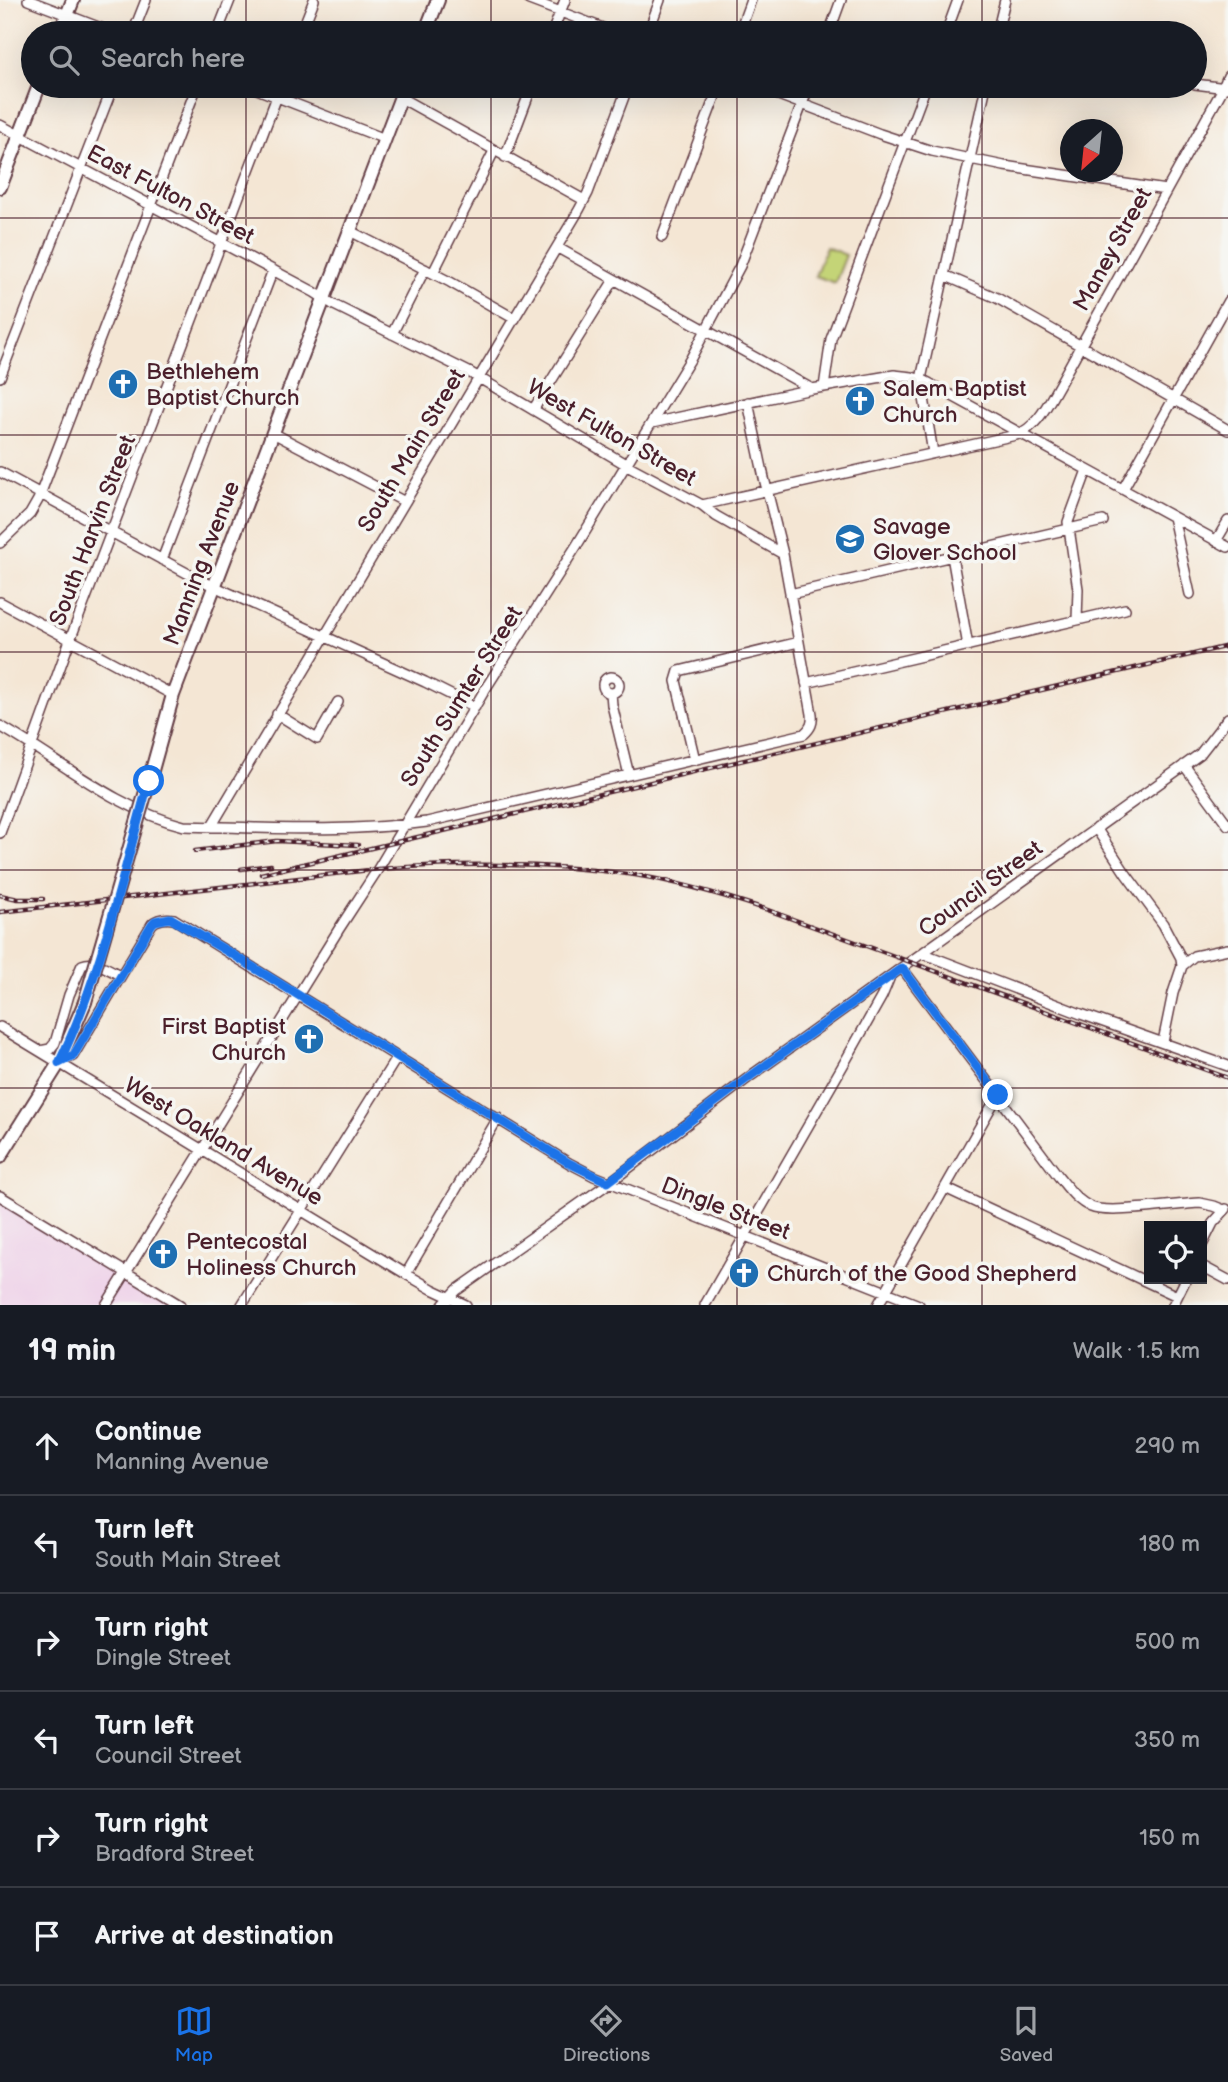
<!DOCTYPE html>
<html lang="en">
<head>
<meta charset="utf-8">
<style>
  body { margin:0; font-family:"Balsamiq Sans",sans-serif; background:#20242c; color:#f1f3f6 }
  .controls { position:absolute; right:21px; bottom:21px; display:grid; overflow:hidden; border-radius:0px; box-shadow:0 7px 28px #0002 }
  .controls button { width:63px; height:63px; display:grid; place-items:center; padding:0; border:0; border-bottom:2px solid #363941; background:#171b24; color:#f1f3f6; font:35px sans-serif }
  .compass { position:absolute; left:1060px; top:119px; width:63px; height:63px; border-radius:50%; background:#171b24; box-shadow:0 7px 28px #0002; rotate:207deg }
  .stop { position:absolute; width:21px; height:21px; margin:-16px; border:5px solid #1a73e8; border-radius:50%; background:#fff }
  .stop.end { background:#1a73e8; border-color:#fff; box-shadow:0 2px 7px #0008 }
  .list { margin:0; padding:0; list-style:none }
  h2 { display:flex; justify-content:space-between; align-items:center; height:91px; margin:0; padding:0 28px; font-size:30px }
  h2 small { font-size:23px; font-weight:400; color:#9ea1a6 }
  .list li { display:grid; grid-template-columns:46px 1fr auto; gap:21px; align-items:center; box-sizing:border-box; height:98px; padding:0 28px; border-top:2px solid #363941 }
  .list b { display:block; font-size:26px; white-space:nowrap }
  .list p { margin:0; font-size:23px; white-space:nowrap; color:#9ea1a6 }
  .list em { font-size:23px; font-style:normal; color:#9ea1a6 }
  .icon { flex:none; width:38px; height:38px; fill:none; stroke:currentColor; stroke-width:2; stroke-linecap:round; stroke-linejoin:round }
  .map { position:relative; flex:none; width:1228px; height:1305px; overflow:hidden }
  .search { position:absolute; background:#171b24; box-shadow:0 7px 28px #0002; left:21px; right:21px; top:21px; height:77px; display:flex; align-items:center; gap:18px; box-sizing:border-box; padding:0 24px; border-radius:38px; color:#9ea1a6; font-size:26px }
  .sheet { height:679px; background:#171b24 }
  nav { display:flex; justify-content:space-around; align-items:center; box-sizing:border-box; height:98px; border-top:2px solid #363941; background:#171b24; font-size:19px; color:#9ea1a6 }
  nav a { display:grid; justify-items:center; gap:4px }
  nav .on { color:#1a73e8 }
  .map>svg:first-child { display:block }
  .built { fill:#eed0e8 }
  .green { fill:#c4d477; stroke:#877a51; stroke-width:2 }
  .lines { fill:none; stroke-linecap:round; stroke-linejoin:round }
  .minor-casing { stroke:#643d44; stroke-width:12 }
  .major-casing { stroke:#643d44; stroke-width:16 }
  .minor { stroke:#fff; stroke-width:9 }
  .major { stroke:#fff; stroke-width:12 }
  .rail-casing { stroke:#4a1f2b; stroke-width:4.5 }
  .rail { stroke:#f6f6f2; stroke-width:2; stroke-dasharray:5; stroke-linecap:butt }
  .major-bridge-casing { stroke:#643d44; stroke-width:16; stroke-linecap:butt }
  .major-bridge { stroke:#fff; stroke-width:12 }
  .route { stroke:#1a73e8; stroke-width:9 }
  .grid { fill:none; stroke:#4a1f2b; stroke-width:2; stroke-opacity:0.55 }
  .labels { text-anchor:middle; stroke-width:7; stroke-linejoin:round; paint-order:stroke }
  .street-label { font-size:23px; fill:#4a1f2b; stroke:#f6f6f2 }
  .poi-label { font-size:23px; fill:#4a1f2b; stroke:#f6f6f2; text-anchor:start }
</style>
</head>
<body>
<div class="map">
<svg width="1228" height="1305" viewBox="0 0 1228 1305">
  <rect width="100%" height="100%" fill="#f6f6f2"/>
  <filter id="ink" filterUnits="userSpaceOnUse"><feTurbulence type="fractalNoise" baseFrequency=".0143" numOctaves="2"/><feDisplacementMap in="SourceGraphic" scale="14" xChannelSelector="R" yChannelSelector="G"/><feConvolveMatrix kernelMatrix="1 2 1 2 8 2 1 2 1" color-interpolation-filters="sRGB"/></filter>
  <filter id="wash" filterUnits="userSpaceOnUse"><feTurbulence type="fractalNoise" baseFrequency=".00686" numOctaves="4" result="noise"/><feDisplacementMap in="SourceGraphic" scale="28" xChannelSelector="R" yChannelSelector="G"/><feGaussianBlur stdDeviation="1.57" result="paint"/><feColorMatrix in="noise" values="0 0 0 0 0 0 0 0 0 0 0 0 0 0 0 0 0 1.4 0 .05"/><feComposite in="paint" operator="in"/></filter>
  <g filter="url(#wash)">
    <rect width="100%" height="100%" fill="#f4e6d4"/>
    <path class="built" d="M0,1200L172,1305H0Z"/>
    <path class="green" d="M826,247L846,255L835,283L815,276Z"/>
  </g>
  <g filter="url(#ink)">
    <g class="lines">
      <g class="minor-casing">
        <path id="minor" d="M28,0L114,33
          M529,0L616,33
          M133,33L146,0
          M217,33L230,0
          M301,33L314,0
          M552,33L565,0
          M648,33L660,0
          M739,33L751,0
          M829,33L841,0
          M946,33L958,0
          M997,33L1005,0
          M1195,84L1226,88
          M249,86L385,139
          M755,86L880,134L932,151L1004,166L1166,190
          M401,98L584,200
          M0,125L314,292L334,305L469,372L627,465L702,505L1016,435C1037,428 1048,404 1059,385L1221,92L1228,76
          M505,157L532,86
          M350,231L450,282L515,319
          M662,237L719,86
          M558,248L812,389L894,375L912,377L925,381L1228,547
          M433,273L494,151
          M944,275L997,298L1228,430
          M392,334L425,269
          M0,377L113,86
          M921,379L986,86
          M929,383L924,398L933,453
          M824,387L831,339L926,86
          M533,410L614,280
          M652,423L812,389
          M273,433L405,502
          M0,472L196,578L425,682L475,707
          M1123,489L1228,301
          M702,505L716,516L783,554
          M1173,517L1190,594
          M1216,541L1228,521
          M0,543L30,514L38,500L197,86
          M952,556L968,646
          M162,560L273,270
          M790,594L1103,521
          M0,602L173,695
          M1077,620L1078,589L1068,522L1087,470
          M603 685a8 8 0 1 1 16 0a8 8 0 1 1-16 0Z
          M806,683L1125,609
          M611,693L612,705L629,775
          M277,714L317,739L338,702
          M0,726C60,760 116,809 184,826C265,828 347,833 427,822L804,734C811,728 813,723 812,714L783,554L764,478L748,402
          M695,760L676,681L679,671L799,642
          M1184,765L1228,825
          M211,827L579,210L588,193L628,86
          M1096,828L1126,874L1163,924L1181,958L1182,966L1173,993L1163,1042
          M0,833L70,640L281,86
          M922,953L1081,1014L1228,1066
          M1182,966L1194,956L1228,949
          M902,968L1059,1177C1068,1188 1077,1201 1091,1207C1108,1215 1176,1204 1200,1203L1214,1206L1224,1210
          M0,1027L406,1274L432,1289L466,1305
          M40,1051L50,1049L55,1043L69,995L82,965C95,960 109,969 121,976
          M59,1063L73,1056L152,924C158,918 167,918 174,919L569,1163L594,1176L919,1305
          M945,1188L1177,1296
          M0,1196L180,1305
          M1202,1245L1213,1223L1226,1209
          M1202,1266L1228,1280
          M406,1274L498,1118
          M106,1305L339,929L378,869L486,688L577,545L691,358L740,266L809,86
          M242,1305L397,1057
          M443,1305L457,1290L609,1183L752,1075L1200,754L1228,718
          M705,1305L846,1060L882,996L889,979
          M878,1305L998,1095
          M1173,1305L1186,1279"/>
      </g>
      <g class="major-casing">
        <path id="major" d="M60,33L73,0
          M425,33L438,0
          M0,187L39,86
          M149,781L173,695L405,86
          M0,1157L59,1063L85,1002"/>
      </g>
      <use href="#minor" class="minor"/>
      <use href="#major" class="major"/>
      <g class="rail-casing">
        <path id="rail" d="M195,851L277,841L358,845
          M241,869L271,865
          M261,874L1228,646
          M0,895L18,899H43
          M0,912L378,869C464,862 549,863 635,875C679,882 722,895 765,909L1228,1078"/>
      </g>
      <use href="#rail" class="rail"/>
      <g class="major-bridge-casing">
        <path id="major-bridge" d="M85,1002L149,781"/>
      </g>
      <use href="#major-bridge" class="major-bridge"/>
    </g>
  </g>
  <g class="lines" filter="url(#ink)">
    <path class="route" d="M149,781C122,876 102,974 59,1063L73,1056L152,924L155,921L170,918L232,954L569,1163L608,1182L752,1075L902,968L998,1095"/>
  </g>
  <path class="grid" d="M246,0V33M491,0V33M737,0V33M982,0V33M246,86V1305M491,86V1305M737,86V1305M982,86V1305M0,218H1228M0,435H1228M0,652H1228M0,870H1228M0,1088H1228"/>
  <defs>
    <g id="church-disc" transform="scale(1.575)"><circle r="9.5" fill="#1f6fb2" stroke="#f6f6f2"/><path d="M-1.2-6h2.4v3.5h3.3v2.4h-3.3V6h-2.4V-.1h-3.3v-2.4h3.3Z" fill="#fff"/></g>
    <g id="school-disc" transform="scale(1.575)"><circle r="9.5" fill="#1f6fb2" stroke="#f6f6f2"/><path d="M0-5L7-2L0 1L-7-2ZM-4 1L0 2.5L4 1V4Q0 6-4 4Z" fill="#fff"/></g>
  </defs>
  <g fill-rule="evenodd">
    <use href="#church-disc" x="123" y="384"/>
    <use href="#church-disc" x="860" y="401"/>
    <use href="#school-disc" x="850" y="539"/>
    <use href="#church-disc" x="309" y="1039"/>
    <use href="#church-disc" x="163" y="1254"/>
    <use href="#church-disc" x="744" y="1273"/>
  </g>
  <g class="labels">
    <g class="street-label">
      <text transform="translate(171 194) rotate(28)" y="8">East Fulton Street</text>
      <text transform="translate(1112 249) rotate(-61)" y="8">Maney Street</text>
      <text transform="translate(612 432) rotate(30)" y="8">West Fulton Street</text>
      <text transform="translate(411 450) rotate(-59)" y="8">South Main Street</text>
      <text transform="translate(92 530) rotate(-69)" y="8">South Harvin Street</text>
      <text transform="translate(201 563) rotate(-69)" y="8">Manning Avenue</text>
      <text transform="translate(461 696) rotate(-58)" y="8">South Sumter Street</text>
      <text transform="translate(980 888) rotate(-36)" y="8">Council Street</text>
      <text transform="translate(224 1141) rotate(31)" y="8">West Oakland Avenue</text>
      <text transform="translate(726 1208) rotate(21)" y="8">Dingle Street</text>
    </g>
    <g class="poi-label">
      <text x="146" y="379">Bethlehem<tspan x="146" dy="26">Baptist Church</tspan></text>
      <text x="883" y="396">Salem Baptist<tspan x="883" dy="26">Church</tspan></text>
      <text x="873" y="534">Savage<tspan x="873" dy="26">Glover School</tspan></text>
      <text x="286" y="1034" text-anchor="end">First Baptist<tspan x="286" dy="26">Church</tspan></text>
      <text x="186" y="1249">Pentecostal<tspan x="186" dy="26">Holiness Church</tspan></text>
      <text x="767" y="1281">Church of the Good Shepherd</text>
    </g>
  </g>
</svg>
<div class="controls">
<button><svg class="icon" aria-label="locate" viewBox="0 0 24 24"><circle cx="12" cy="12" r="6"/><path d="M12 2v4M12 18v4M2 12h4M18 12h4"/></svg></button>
</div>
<svg class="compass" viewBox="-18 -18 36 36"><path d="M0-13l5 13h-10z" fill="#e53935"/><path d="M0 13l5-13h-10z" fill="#9ea1a6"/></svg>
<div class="stop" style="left:149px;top:781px"></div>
<div class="stop end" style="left:998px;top:1095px"></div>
<div class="search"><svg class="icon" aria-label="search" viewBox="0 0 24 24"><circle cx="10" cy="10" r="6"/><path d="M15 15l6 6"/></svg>Search here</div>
</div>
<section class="sheet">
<h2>19 min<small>Walk · 1.5 km</small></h2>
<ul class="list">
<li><svg class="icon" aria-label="ahead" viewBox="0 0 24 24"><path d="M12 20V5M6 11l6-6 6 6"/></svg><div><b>Continue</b><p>Manning Avenue</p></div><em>290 m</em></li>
<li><svg class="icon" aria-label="left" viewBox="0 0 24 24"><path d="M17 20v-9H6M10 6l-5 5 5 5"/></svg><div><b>Turn left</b><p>South Main Street</p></div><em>180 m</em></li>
<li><svg class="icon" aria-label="right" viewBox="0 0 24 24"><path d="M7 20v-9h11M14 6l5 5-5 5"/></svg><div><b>Turn right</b><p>Dingle Street</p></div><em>500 m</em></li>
<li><svg class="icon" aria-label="left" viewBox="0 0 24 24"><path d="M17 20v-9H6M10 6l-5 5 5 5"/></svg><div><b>Turn left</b><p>Council Street</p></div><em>350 m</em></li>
<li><svg class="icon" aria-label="right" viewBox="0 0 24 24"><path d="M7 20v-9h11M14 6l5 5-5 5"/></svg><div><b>Turn right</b><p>Bradford Street</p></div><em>150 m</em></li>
<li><svg class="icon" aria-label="arrive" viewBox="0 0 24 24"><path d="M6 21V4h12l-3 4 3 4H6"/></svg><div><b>Arrive at destination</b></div></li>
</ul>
</section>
<nav>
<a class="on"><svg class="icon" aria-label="map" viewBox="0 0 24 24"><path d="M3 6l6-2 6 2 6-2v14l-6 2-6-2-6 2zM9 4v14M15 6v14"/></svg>Map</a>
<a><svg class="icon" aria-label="directions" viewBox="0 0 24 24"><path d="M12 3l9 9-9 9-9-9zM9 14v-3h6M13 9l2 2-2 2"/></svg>Directions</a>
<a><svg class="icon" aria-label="saved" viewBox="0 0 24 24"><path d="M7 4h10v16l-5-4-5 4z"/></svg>Saved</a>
</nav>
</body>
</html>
